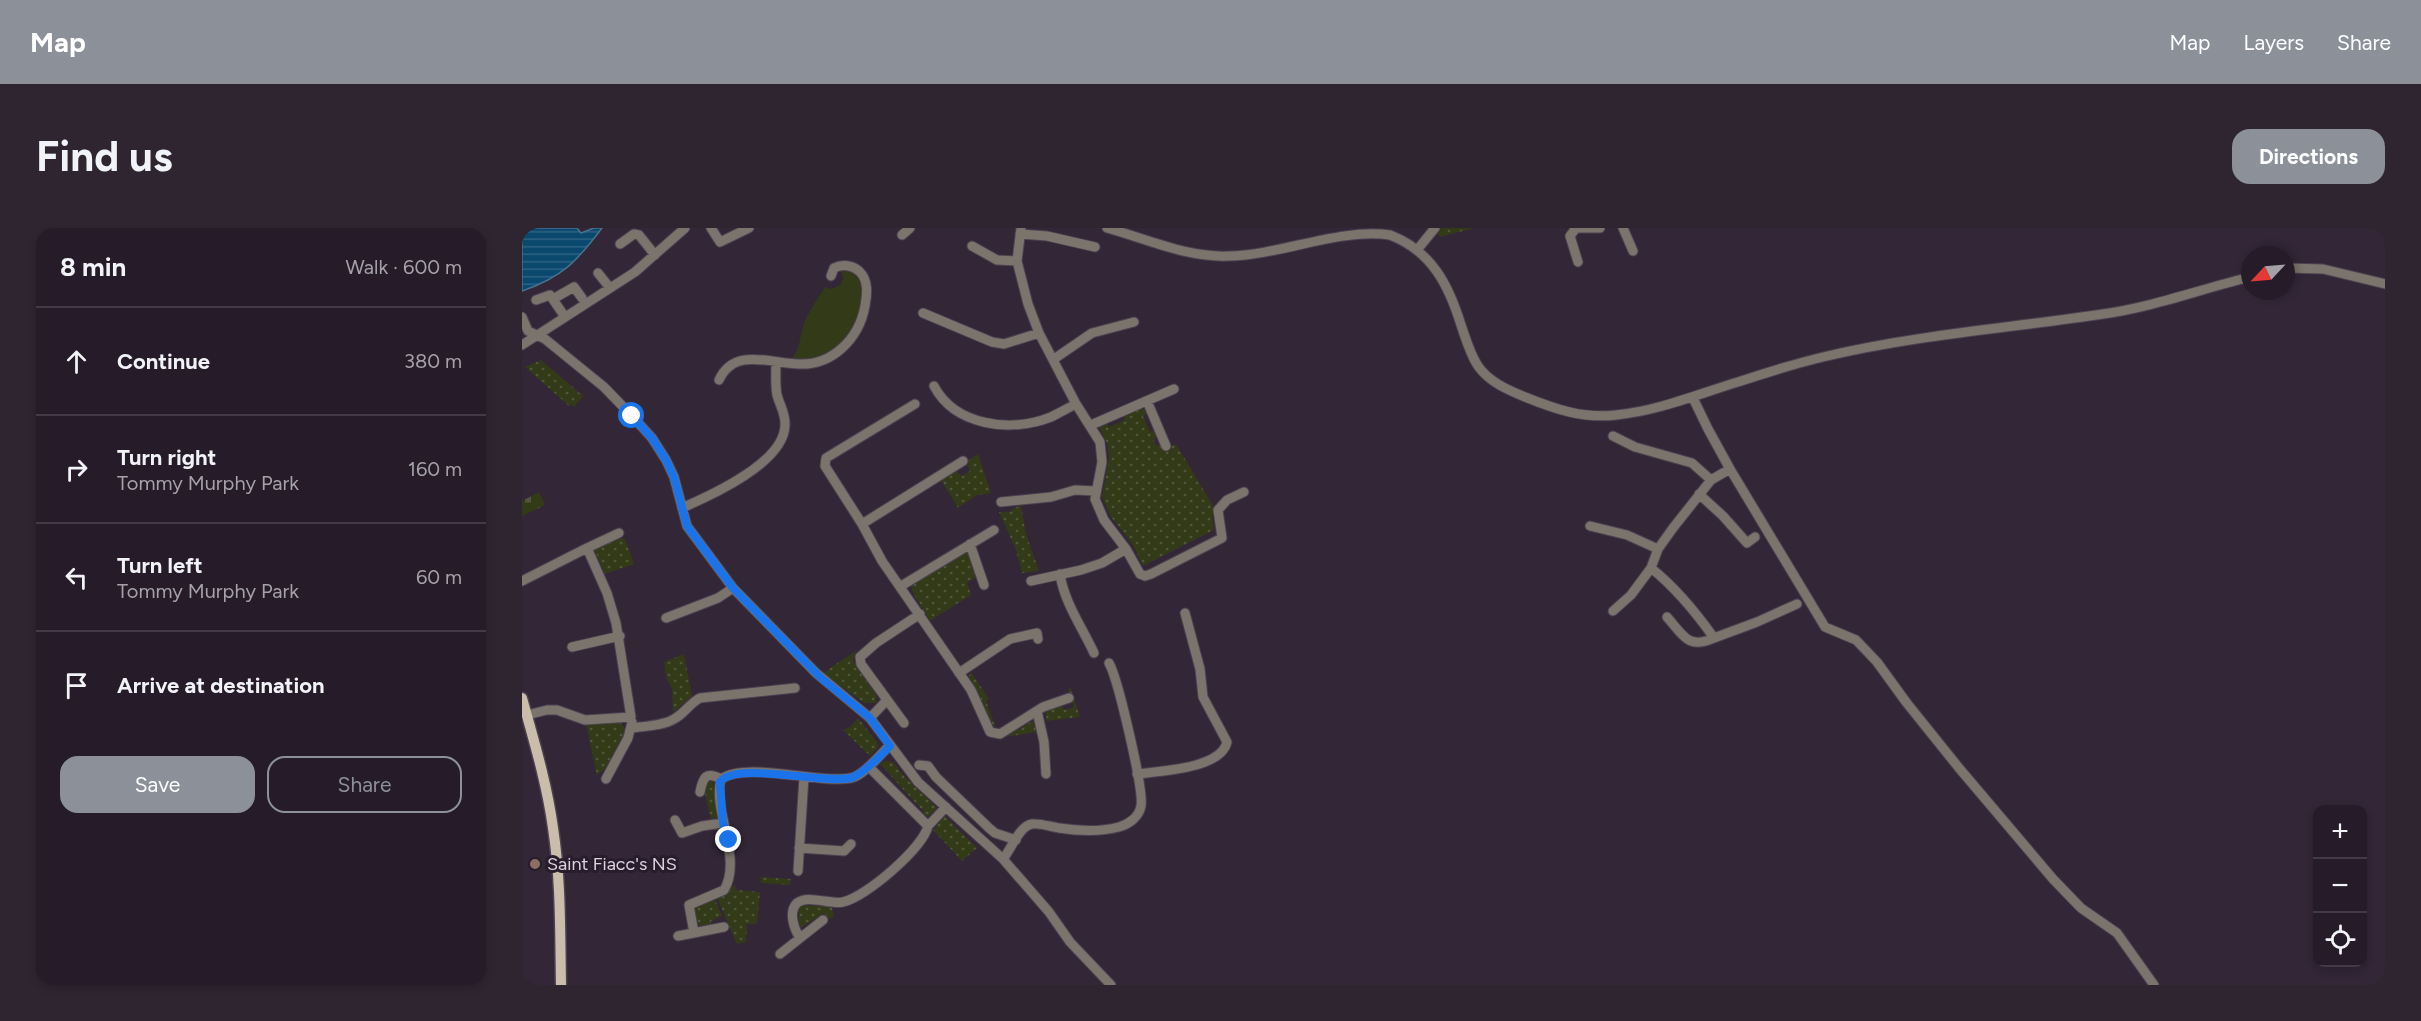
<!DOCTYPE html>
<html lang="en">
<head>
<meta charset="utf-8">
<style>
  body { margin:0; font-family:Figtree,sans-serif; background:#2e2531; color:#f1f3f6 }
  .controls { position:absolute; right:18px; bottom:18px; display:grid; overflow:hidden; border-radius:12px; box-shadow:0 3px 9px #0003 }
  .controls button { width:54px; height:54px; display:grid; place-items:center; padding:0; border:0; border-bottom:2px solid #423a46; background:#261c29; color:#f1f3f6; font:30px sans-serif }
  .compass { position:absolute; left:1719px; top:18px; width:54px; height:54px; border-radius:50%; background:#261c29; box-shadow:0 3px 9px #0003; rotate:244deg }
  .stop { position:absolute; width:18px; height:18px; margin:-14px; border:4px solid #1a73e8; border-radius:50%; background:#fff }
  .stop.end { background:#1a73e8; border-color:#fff; box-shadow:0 2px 6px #0008 }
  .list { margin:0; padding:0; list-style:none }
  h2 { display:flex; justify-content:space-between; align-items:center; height:78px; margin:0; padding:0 24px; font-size:26px }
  h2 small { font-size:20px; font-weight:400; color:#a4a1a8 }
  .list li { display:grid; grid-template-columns:39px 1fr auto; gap:18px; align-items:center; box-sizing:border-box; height:108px; padding:0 24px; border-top:2px solid #423a46 }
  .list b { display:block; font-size:22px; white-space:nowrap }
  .list p { margin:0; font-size:20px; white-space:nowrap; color:#a4a1a8 }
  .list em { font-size:20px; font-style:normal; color:#a4a1a8 }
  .actions { display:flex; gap:12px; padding:18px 24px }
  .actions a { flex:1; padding:14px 0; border:2px solid #8c9099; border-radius:18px; text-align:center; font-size:21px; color:#8c9099 }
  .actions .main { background:#8c9099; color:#fff }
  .icon { flex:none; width:33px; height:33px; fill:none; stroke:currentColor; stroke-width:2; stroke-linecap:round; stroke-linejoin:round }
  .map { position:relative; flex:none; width:1863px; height:757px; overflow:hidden; border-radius:18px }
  header { display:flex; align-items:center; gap:36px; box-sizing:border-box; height:84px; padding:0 30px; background:#8c9099; color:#fff }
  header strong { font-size:28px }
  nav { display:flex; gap:33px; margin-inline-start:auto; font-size:21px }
  .intro { display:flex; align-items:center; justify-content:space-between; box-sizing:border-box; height:144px; padding:0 36px }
  h1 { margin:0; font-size:42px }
  .button { padding:15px 27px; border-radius:18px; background:#8c9099; color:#fff; font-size:21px; font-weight:700 }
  main { display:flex; gap:36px; padding:0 36px }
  aside { flex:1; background:#261c29; border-radius:18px; box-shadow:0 3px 9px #0003 }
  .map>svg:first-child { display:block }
  .grass { fill:url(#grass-dots) }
  .cemetery { fill:url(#cemetery-stones) }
  .green { fill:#333a17 }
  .water { fill:url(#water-rules); stroke:#48718f; stroke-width:1.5 }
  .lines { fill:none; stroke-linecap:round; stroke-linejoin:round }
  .minor-casing { stroke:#4d4252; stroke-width:11 }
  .major-casing { stroke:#4d4252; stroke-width:13 }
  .minor { stroke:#7a746c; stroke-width:9 }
  .major { stroke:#cabeab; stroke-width:10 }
  .route { stroke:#1a73e8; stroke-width:8 }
  .education-dot { fill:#8d6e63; stroke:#281d2d; stroke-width:2 }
  .labels { text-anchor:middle; stroke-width:6; stroke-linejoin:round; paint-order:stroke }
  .poi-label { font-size:18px; fill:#dad2dd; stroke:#281d2d; text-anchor:start }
</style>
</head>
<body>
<header>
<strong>Map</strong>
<nav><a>Map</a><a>Layers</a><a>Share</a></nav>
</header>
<div class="intro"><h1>Find us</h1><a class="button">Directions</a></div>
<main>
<aside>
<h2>8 min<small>Walk · 600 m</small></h2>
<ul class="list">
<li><svg class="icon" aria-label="ahead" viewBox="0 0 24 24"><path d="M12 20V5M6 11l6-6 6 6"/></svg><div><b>Continue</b></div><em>380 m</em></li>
<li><svg class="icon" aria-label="right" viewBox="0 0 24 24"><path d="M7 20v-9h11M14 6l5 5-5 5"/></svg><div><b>Turn right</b><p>Tommy Murphy Park</p></div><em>160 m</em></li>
<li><svg class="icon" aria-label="left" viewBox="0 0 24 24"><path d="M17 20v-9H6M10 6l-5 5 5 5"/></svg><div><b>Turn left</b><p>Tommy Murphy Park</p></div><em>60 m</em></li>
<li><svg class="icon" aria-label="arrive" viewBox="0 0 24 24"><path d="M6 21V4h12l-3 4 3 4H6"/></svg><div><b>Arrive at destination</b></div></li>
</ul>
<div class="actions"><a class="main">Save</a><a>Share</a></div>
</aside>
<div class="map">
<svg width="1863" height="757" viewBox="0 0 1863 757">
  <defs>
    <pattern id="grass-dots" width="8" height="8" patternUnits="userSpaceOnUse" patternTransform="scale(1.5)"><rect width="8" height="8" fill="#333a17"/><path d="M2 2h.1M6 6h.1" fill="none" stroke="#505638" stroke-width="1.8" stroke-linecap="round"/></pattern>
    <pattern id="cemetery-stones" width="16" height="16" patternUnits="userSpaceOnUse" patternTransform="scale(1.5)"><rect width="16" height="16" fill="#333a17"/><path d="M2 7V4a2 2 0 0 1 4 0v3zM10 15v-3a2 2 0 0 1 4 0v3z" fill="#505638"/></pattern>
    <pattern id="water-rules" width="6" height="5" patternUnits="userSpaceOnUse" patternTransform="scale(1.5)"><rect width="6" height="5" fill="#0a486e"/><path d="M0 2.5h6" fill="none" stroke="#2d6282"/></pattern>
  </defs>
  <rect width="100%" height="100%" fill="#322637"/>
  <path class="grass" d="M920,0H953L917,9L916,5Z
    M19,132L61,168L52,179L49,176L47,178L3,139Z
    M617,181H622L626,186L621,188L628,204L633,201L635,207L632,213L634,217L640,218L643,221L654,216L693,281L690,288L692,302L621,338L611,317L589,289L580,269L587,231L586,217L577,199L585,194L587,199L603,192L600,187Z
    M456,226L469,265L455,267L436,280L419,252L434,243L440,248L448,243L444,234Z
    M499,278L504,306L517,343L500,345L494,322L477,284H488L491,280Z
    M92,311H103L112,336L83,346L72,321Z
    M443,324L448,325L455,347L452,351L445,354L449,367L408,393L390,363L389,356Z
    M335,422L331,430L332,434L355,468L354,475H342L301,445Z
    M162,426L170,468L151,485L150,461L144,449L142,434Z
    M449,444L467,471L464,473L474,500L468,494L447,448Z
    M549,460L558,489L525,493L523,482L537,476L543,482L552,479L546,461Z
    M336,490L355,514L356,519L348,528L321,502L328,499Z
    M511,493L515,504L483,509Z
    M98,494L104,502C100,514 94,530 86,539C82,543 78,543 75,548L64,496Z
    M363,533L371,534L383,549L415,580L406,589L401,586V583L358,536Z
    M191,551L196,589L189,592L183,566L184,552Z
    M423,588L455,620L440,633L411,602Z
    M239,649L269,651L268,657L239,655Z
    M213,657L214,662L238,664L235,696H225L224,714L215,716L195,670L205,665Z
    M193,671L200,688L189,693L190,697L177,698L172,681Z
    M282,677L310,679L312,688L307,691L302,685L280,699L276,695L277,680Z"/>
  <path class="cemetery" d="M17,264L23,277L0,288V273Z"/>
  <path class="green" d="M319,42L334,45C349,67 334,109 312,123C298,131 283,132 267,133C279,124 277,107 283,93C288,81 296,70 303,59L310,61L318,57L321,51Z"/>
  <path class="water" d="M0,0H55L59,5L72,0H80C55,33 41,49 0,63Z"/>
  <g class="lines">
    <g class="minor-casing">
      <path id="minor" d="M189,0L198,14L227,0
        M499,0L495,33L506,76L517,105L554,176L578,214L580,234L573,271L582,292L604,321L618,346L623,348L629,346L700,310L696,282L705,272L722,264
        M585,0C625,11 665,30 707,28C759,27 817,0 868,7C910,23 927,58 939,97C944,111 948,126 956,138C967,154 986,162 1003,169C1033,181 1061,191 1094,187C1136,183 1176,166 1216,154C1243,145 1272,136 1301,129C1393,107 1488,100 1581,86C1631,79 1679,61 1728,49
        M1054,0L1048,8L1056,34
        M1058,0H1078
        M1101,0L1111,23
        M498,6L525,8L573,19
        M380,7L388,0
        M98,16L112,6L117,7L133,27
        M450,18L475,32L495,33
        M895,22L913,0
        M1764,40L1801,41L1863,56
        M76,45L88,60
        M31,71L52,59L60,70
        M14,72L28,67L43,89
        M401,85L470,114L482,116L517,105
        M0,89L6,103L23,111L82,159L110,188L130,210L144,232L152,249L165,298L211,360L294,445L348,490L396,554L481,631L527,684L548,714L589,757
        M0,117L113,44L163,0
        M532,131L570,105L612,94
        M197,152C212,119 247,135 276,136C310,138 337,111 343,78C345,67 347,52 337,43C330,37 320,36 312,40L309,48
        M412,158C433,198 489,205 529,189C537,185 546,180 554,176
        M1171,170L1186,201L1208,241L1303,399L1334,412L1355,434L1384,474L1437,540L1531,651L1559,680L1595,705L1632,757
        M625,173L644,218
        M393,176L304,230L303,238L340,296L360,333L449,462L468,504L478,506L521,479L547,470
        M569,197L652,161
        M1091,208L1113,219L1170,235L1189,252
        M1177,266L1201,288L1225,315L1233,309
        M479,274L529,269L553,262L573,263
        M160,280C190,267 261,235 263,198C264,186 258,178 255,167C253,156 254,145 254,134
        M340,296L441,233
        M1068,298L1105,307L1136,321
        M448,316L462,357
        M65,320L97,305
        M1129,340C1154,360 1173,383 1192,410L1235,394L1275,376
        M538,346C542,374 560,399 572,425
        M0,353L65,320L85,365L94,395L109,489L63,492L35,482H25L5,487
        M509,353L559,342L580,335L604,321
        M379,358L472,302
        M1091,383L1109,367L1129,340L1136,321L1151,300L1189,252L1208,241
        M1145,389C1161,407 1166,422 1192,410
        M144,390L196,370L211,360
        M50,419L98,408
        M437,445L488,411L515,405L516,411
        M515,483L522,514L524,546
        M348,490L365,472
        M382,495L339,436L338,429L354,415L398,386
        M110,500C123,498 141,498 152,491C162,486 168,475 178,470L273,460
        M397,537L406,538L414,549L467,600L473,605L494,612
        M615,546C637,543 699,541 705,514L681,469L678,441L663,385
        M84,551L106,510L110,494
        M178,564C181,549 184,543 199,551
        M153,592L160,605L180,598L201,595
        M406,598L424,579
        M277,620L322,623L329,616
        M481,631C489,622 497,598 510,596C519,595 529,599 537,600C556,603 578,604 597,599C607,596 617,589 619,578C622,562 596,451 587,435
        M276,643L282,549
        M172,705L167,677L202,662C221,631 190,581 199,551C225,533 296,556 329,550C341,548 359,526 368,517
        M156,708L202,699
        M278,710C272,701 266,684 275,675C286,666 308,677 321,674C344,669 401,620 406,598L351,543
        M258,726L301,692"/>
    </g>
    <g class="major-casing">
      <path id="major" d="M0,470C12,513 25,556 31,600C39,652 38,705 39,757"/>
    </g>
    <use href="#minor" class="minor"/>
    <use href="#major" class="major"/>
  </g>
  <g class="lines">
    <path class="route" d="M110,188L130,210L144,232L152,249L165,298L211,360L298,449L348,490L368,518C360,526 340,547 329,550C301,556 213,533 198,554L201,595L207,612"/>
  </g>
  <circle class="education-dot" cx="13" cy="636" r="6"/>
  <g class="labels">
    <g class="poi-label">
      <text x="25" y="642">Saint Fiacc's NS</text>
    </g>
  </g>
</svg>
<div class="controls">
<button>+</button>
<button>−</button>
<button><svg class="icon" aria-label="locate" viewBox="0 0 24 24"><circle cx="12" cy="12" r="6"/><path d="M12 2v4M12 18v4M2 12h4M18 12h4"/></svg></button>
</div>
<svg class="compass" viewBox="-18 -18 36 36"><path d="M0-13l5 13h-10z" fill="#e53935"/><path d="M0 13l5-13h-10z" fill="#a4a1a8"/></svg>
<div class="stop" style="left:110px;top:188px"></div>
<div class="stop end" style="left:207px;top:612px"></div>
</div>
</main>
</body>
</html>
